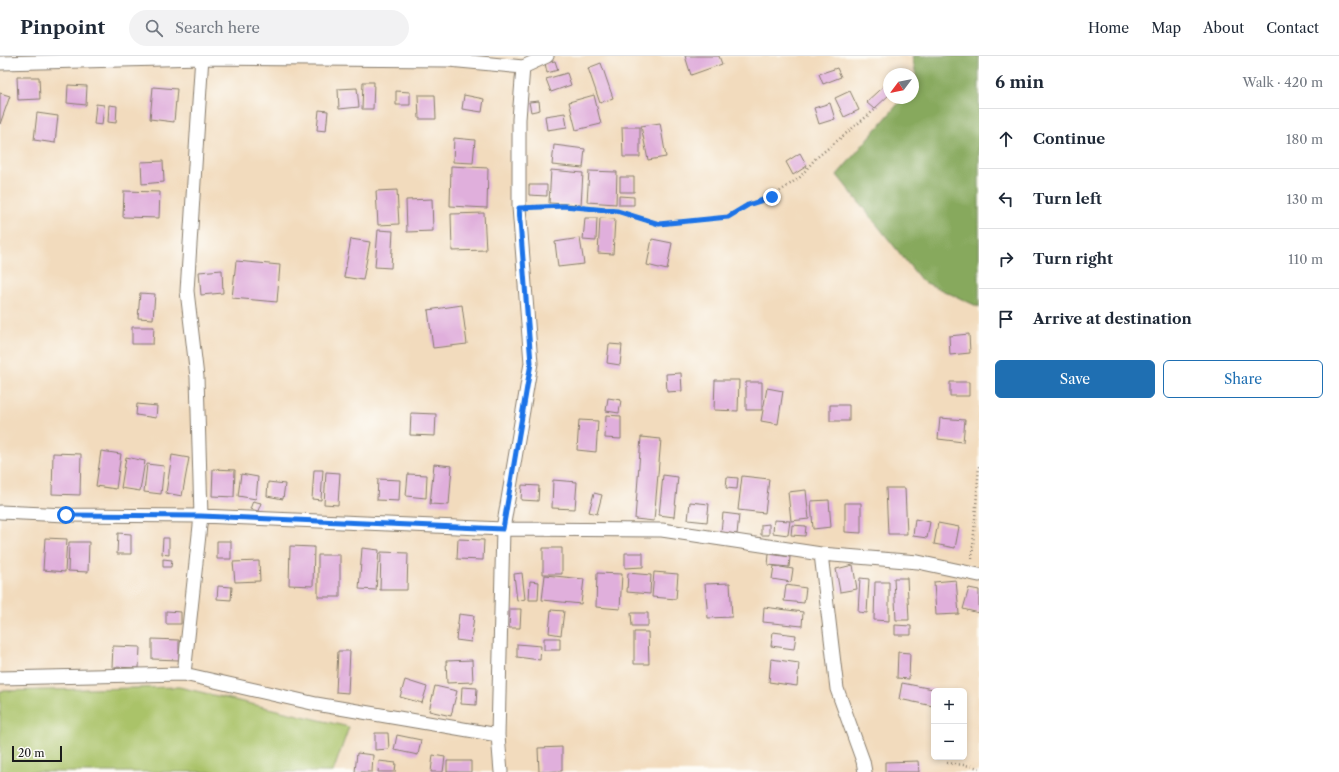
<!DOCTYPE html>
<html lang="en">
<head>
<meta charset="utf-8">
<style>
  body { margin:0; font-family:"Libre Caslon Text",serif; background:#f2f2f3; color:#1f2937 }
  .controls { position:absolute; right:12px; bottom:12px; display:grid; overflow:hidden; border-radius:6px; box-shadow:0 2px 6px #0003 }
  .controls button { width:36px; height:36px; display:grid; place-items:center; padding:0; border:0; border-bottom:1px solid #e0e1e3; background:#fff; color:#1f2937; font:20px sans-serif }
  .compass { position:absolute; left:883px; top:12px; width:36px; height:36px; border-radius:50%; background:#fff; box-shadow:0 2px 6px #0003; rotate:238deg }
  .scale { position:absolute; left:12px; bottom:10px; width:50px; box-sizing:border-box; padding-left:4px; border:2px solid #1c1c1c; border-top:0; font-size:11px; line-height:14px; white-space:nowrap; color:#1c1c1c; -webkit-text-stroke:3px #fdfcf7; paint-order:stroke }
  .stop { position:absolute; width:12px; height:12px; margin:-9px; border:3px solid #1a73e8; border-radius:50%; background:#fff }
  .stop.end { background:#1a73e8; border-color:#fff; box-shadow:0 1px 4px #0008 }
  .list { margin:0; padding:0; list-style:none }
  h2 { display:flex; justify-content:space-between; align-items:center; height:52px; margin:0; padding:0 16px; font-size:17px }
  h2 small { font-size:13px; font-weight:400; color:#747a83 }
  .list li { display:grid; grid-template-columns:26px 1fr auto; gap:12px; align-items:center; box-sizing:border-box; height:60px; padding:0 16px; border-top:1px solid #e0e1e3 }
  .list b { display:block; font-size:15px; white-space:nowrap }
  .list em { font-size:13px; font-style:normal; color:#747a83 }
  .actions { display:flex; gap:8px; padding:12px 16px }
  .actions a { flex:1; padding:9px 0; border:1px solid #1f6fb2; border-radius:6px; text-align:center; font-size:14px; color:#1f6fb2 }
  .actions .main { background:#1f6fb2; color:#fff }
  .icon { flex:none; width:22px; height:22px; fill:none; stroke:currentColor; stroke-width:2; stroke-linecap:round; stroke-linejoin:round }
  .map { position:relative; flex:none; width:979px; height:716px; overflow:hidden }
  header { display:flex; align-items:center; gap:24px; box-sizing:border-box; height:56px; padding:0 20px; background:#fff; border-bottom:1px solid #e0e1e3 }
  header strong { font-size:19px }
  nav { display:flex; gap:22px; margin-inline-start:auto; font-size:14px }
  .search { width:280px; height:36px; background:#f2f2f3; display:flex; align-items:center; gap:10px; box-sizing:border-box; padding:0 14px; border-radius:22px; color:#747a83; font-size:15px }
  main { display:flex }
  aside { flex:1; background:#fff }
  .map>svg:first-child { display:block }
  .green { fill:#aac369; stroke:#637042 }
  .forest { fill:#87a95d; stroke:#52623c }
  .building { fill:#e0afdc }
  .lines { fill:none; stroke-linecap:round; stroke-linejoin:round }
  .minor-casing { stroke:#877c6c; stroke-width:15 }
  .path { stroke:#877c6c; stroke-width:2.5; stroke-dasharray:1 3; stroke-linecap:butt }
  .minor { stroke:#fff; stroke-width:13 }
  .route { stroke:#1a73e8; stroke-width:5 }
</style>
</head>
<body>
<header>
<strong>Pinpoint</strong>
<div class="search"><svg class="icon" aria-label="search" viewBox="0 0 24 24"><circle cx="10" cy="10" r="6"/><path d="M15 15l6 6"/></svg>Search here</div>
<nav><a>Home</a><a>Map</a><a>About</a><a>Contact</a></nav>
</header>
<main>
<div class="map">
<svg width="979" height="716" viewBox="0 0 979 716">
  <rect width="100%" height="100%" fill="#fdfcf7"/>
  <filter id="ink" filterUnits="userSpaceOnUse"><feTurbulence type="fractalNoise" baseFrequency=".025" numOctaves="2"/><feDisplacementMap in="SourceGraphic" scale="8" xChannelSelector="R" yChannelSelector="G"/><feConvolveMatrix kernelMatrix="1 2 1 2 8 2 1 2 1" color-interpolation-filters="sRGB"/></filter>
  <filter id="wash" filterUnits="userSpaceOnUse"><feTurbulence type="fractalNoise" baseFrequency=".012" numOctaves="4" result="noise"/><feDisplacementMap in="SourceGraphic" scale="16" xChannelSelector="R" yChannelSelector="G"/><feGaussianBlur stdDeviation="0.9" result="paint"/><feColorMatrix in="noise" values="0 0 0 0 0 0 0 0 0 0 0 0 0 0 0 0 0 1.4 0 .05"/><feComposite in="paint" operator="in"/></filter>
  <g filter="url(#wash)">
    <rect width="100%" height="100%" fill="#f2dbbd"/>
    <path class="green" d="M179,631L349,671L333,716H0V635Z"/>
    <path class="forest" d="M912,0H979V251L922,225L837,119L903,42H913V30L917,25Z"/>
    <g id="blocks">
      <path class="building" d="M685,0H719L722,8L691,19Z
        M555,5L558,14L547,17L545,7Z
        M601,7L613,42L600,47L588,12Z
        M837,12L841,21L823,28L819,18Z
        M567,17L571,29L551,36L546,23Z
        M17,21H39L40,43L18,44Z
        M889,25V39L874,53L866,46Z
        M363,26H374L373,53H362Z
        M68,29L87,30L86,49L67,47Z
        M153,31L177,33L174,66L150,63Z
        M357,32L359,51L339,53L338,33Z
        M396,35L410,36V49H396Z
        M850,35L859,54L844,61L835,42Z
        M0,37L10,40L0,68Z
        M418,39H435L436,63H419Z
        M464,39L484,43L482,56L462,53Z
        M594,39L601,68L576,74L569,46Z
        M539,45L540,54L531,56L529,46Z
        M830,47L835,63L819,68L814,52Z
        M96,48L104,49L102,69L94,68Z
        M109,49L117,50L116,67L108,66Z
        M319,54L328,55L326,75L317,74Z
        M37,57L58,60L55,87L34,84Z
        M565,57L567,71L547,74L545,60Z
        M660,67L666,101L648,104L641,70Z
        M622,71H640V101H623Z
        M454,82L475,84L473,107L453,106Z
        M554,89L585,93L583,112L552,109Z
        M800,97L807,110L793,119L786,106Z
        M163,105L164,126L142,128L141,106Z
        M451,110L488,112L487,152L450,150Z
        M551,114L583,117L581,149L549,147Z
        M589,115L617,116L616,148L587,146Z
        M620,121H634V136H620Z
        M529,129H547V140L529,139Z
        M397,134L399,168L378,169L376,135Z
        M124,135L160,136L159,162L123,161Z
        M619,140L634,141V149H619Z
        M432,143L433,175L407,176L406,144Z
        M484,157L486,194L452,195L451,158Z
        M585,162H597L596,185L583,184Z
        M600,162L615,163L613,198L598,197Z
        M378,174L393,175L391,212L375,211Z
        M580,182L584,208L558,211L555,186Z
        M351,183L370,186L363,224L344,221Z
        M652,183L672,187L667,214L647,209Z
        M236,205L280,209L277,246L232,242Z
        M222,214L223,237L201,239L199,216Z
        M140,237L155,238L153,263L138,262Z
        M462,249L467,288L433,292L428,254Z
        M132,271H154L153,288H132Z
        M969,278L970,297L950,299L949,280Z
        M609,288L622,289L620,309L607,307Z
        M681,317L682,335L667,336L666,318Z
        M715,324H739L738,355L714,354Z
        M746,326H762V354H746Z
        M950,326H969V340H950Z
        M767,332L783,335L778,368L761,365Z
        M608,342L621,344L619,357L606,355Z
        M137,348L157,350L156,362L136,359Z
        M830,349H849V365H830Z
        M411,357L436,358L435,380L410,379Z
        M606,359L621,360V383L605,382Z
        M940,362L965,364L963,386L938,383Z
        M579,364L598,365L596,396L577,394Z
        M641,381L661,383L654,465L635,463Z
        M101,395L121,398L116,433L96,430Z
        M53,397L81,398L80,439L52,438Z
        M172,399L189,402L182,440L166,437Z
        M126,401L145,405L140,435L121,432Z
        M147,408L164,410L161,438L144,436Z
        M434,408L452,410L449,449L430,448Z
        M213,413L235,414L234,441L212,440Z
        M314,414H323L321,444L312,443Z
        M326,416L340,417L338,449L324,448Z
        M241,418L258,421L256,443L238,440Z
        M408,418L427,419L426,442L406,440Z
        M663,419L678,421L674,461L659,459Z
        M742,420L769,423L765,457L738,454Z
        M727,421L738,422L737,433L726,432Z
        M378,423L400,424L399,445L377,444Z
        M553,424L577,426L575,453L552,452Z
        M268,426L285,428L283,443L267,440Z
        M522,429L539,430L538,445L521,444Z
        M886,432H905L907,478H888Z
        M806,434L809,463L791,465L788,436Z
        M594,437L602,439L597,458L589,456Z
        M829,444L831,471L813,473L811,445Z
        M253,445L261,447L258,455L250,453Z
        M690,446L709,448L707,466L688,464Z
        M845,447H861V477L845,476Z
        M723,457L739,459L737,478L721,476Z
        M915,463L930,466L927,482L913,480Z
        M774,464L790,465L788,479L773,477Z
        M938,467L959,471L955,492L934,488Z
        M769,468V479H761V469Z
        M792,469L806,470L805,480L791,479Z
        M118,477L131,478V498H117Z
        M45,482L67,483L65,516L43,514Z
        M163,482H169V499L162,498Z
        M458,483L484,484L483,504L457,503Z
        M217,485H231V503H217Z
        M69,486H89L88,516L68,515Z
        M290,490L314,491L313,530L289,529Z
        M362,492L379,494L376,534L359,533Z
        M543,492H562V518H543Z
        M381,496L408,497L407,534H380Z
        M625,497H643V511L625,512Z
        M769,498L790,501L789,511L768,509Z
        M318,499H340V541H318Z
        M163,503L172,504L171,511H163Z
        M259,505L260,525L235,526L233,506Z
        M853,509L857,533L840,536L836,513Z
        M774,510L793,513L791,526L772,523Z
        M654,516L678,518L676,543L652,541Z
        M522,517L525,543L517,545L514,518Z
        M597,517L622,518L620,553L596,551Z
        M628,517L651,519L650,538L627,536Z
        M545,519L584,523L581,548L542,544Z
        M860,522L869,523L867,557L858,556Z
        M894,522H907L909,564H896Z
        M956,524L959,558L936,559L934,526Z
        M530,525L539,526L538,544H529Z
        M875,526H889V565L874,564Z
        M730,527L732,561L708,562L705,528Z
        M786,529L806,532L804,547L784,545Z
        M218,530L232,531L231,544L217,543Z
        M969,532L979,534V557L963,553Z
        M764,551L803,556L802,570L763,566Z
        M510,553H521L520,572H509Z
        M551,554L564,555L561,579L549,577Z
        M166,555L181,556V568H166Z
        M631,557H648V570H632Z
        M459,558L474,560L471,586L456,584Z
        M895,569L911,570V579H895Z
        M634,576H648L649,608H634Z
        M773,576L796,579L794,593L771,590Z
        M544,582H560V594H544Z
        M152,583L179,584V604L152,603Z
        M517,588L541,590L540,604L517,601Z
        M113,590L140,591L139,612L112,611Z
        M338,595H350L348,637L336,636Z
        M898,596L910,597L909,623L897,622Z
        M771,603L799,607L797,630L769,626Z
        M472,604L473,626L447,627L446,605Z
        M405,624L427,631L422,647L400,641Z
        M902,627L938,634L934,635L933,650L899,643Z
        M435,630L457,635L451,660L429,655Z
        M462,631L477,632L476,649L461,648Z
        M375,677H388L389,693L375,694Z
        M397,679L421,684L418,699L394,694Z
        M562,691V715L539,716L538,692Z
        M357,697L373,699L372,716H355Z
        M433,699L445,701L443,716H431Z
        M379,705L396,707L395,716H378Z
        M447,705H471V716H447Z
        M918,705L919,716H885V706Z"/>
    </g>
  </g>
  <g filter="url(#ink)">
    <use href="#blocks" fill-opacity="0" stroke="#877c6c" stroke-width="1"/>
    <g class="lines">
      <g class="minor-casing">
        <path id="minor" d="M0,7L202,2L449,4L523,11L547,0
          M0,456L66,459L201,460L503,473L662,474L821,498L918,506L979,519
          M821,498L837,633L863,705L865,716
          M184,618L201,460L197,321L187,235L202,0
          M0,622L184,618L316,648L498,679
          M501,716L498,679L503,473L531,307L519,151V63L523,11"/>
      </g>
      <path class="path" d="M533,151L564,150L617,155L659,168L728,161L747,149L772,141L800,121L815,103L877,52
        M972,503L979,410
        M947,707L971,710L979,712"/>
      <use href="#minor" class="minor"/>
    </g>
  </g>
  <g class="lines" filter="url(#ink)">
    <path class="route" d="M66,459L201,460L503,473L531,307L519,152L564,150L617,155L659,168L728,161L748,149L772,141"/>
  </g>
</svg>
<div class="controls">
<button>+</button>
<button>−</button>
</div>
<svg class="compass" viewBox="-18 -18 36 36"><path d="M0-13l5 13h-10z" fill="#e53935"/><path d="M0 13l5-13h-10z" fill="#747a83"/></svg>
<div class="scale">20 m</div>
<div class="stop" style="left:66px;top:459px"></div>
<div class="stop end" style="left:772px;top:141px"></div>
</div>
<aside>
<h2>6 min<small>Walk · 420 m</small></h2>
<ul class="list">
<li><svg class="icon" aria-label="ahead" viewBox="0 0 24 24"><path d="M12 20V5M6 11l6-6 6 6"/></svg><div><b>Continue</b></div><em>180 m</em></li>
<li><svg class="icon" aria-label="left" viewBox="0 0 24 24"><path d="M17 20v-9H6M10 6l-5 5 5 5"/></svg><div><b>Turn left</b></div><em>130 m</em></li>
<li><svg class="icon" aria-label="right" viewBox="0 0 24 24"><path d="M7 20v-9h11M14 6l5 5-5 5"/></svg><div><b>Turn right</b></div><em>110 m</em></li>
<li><svg class="icon" aria-label="arrive" viewBox="0 0 24 24"><path d="M6 21V4h12l-3 4 3 4H6"/></svg><div><b>Arrive at destination</b></div></li>
</ul>
<div class="actions"><a class="main">Save</a><a>Share</a></div>
</aside>
</main>
</body>
</html>
